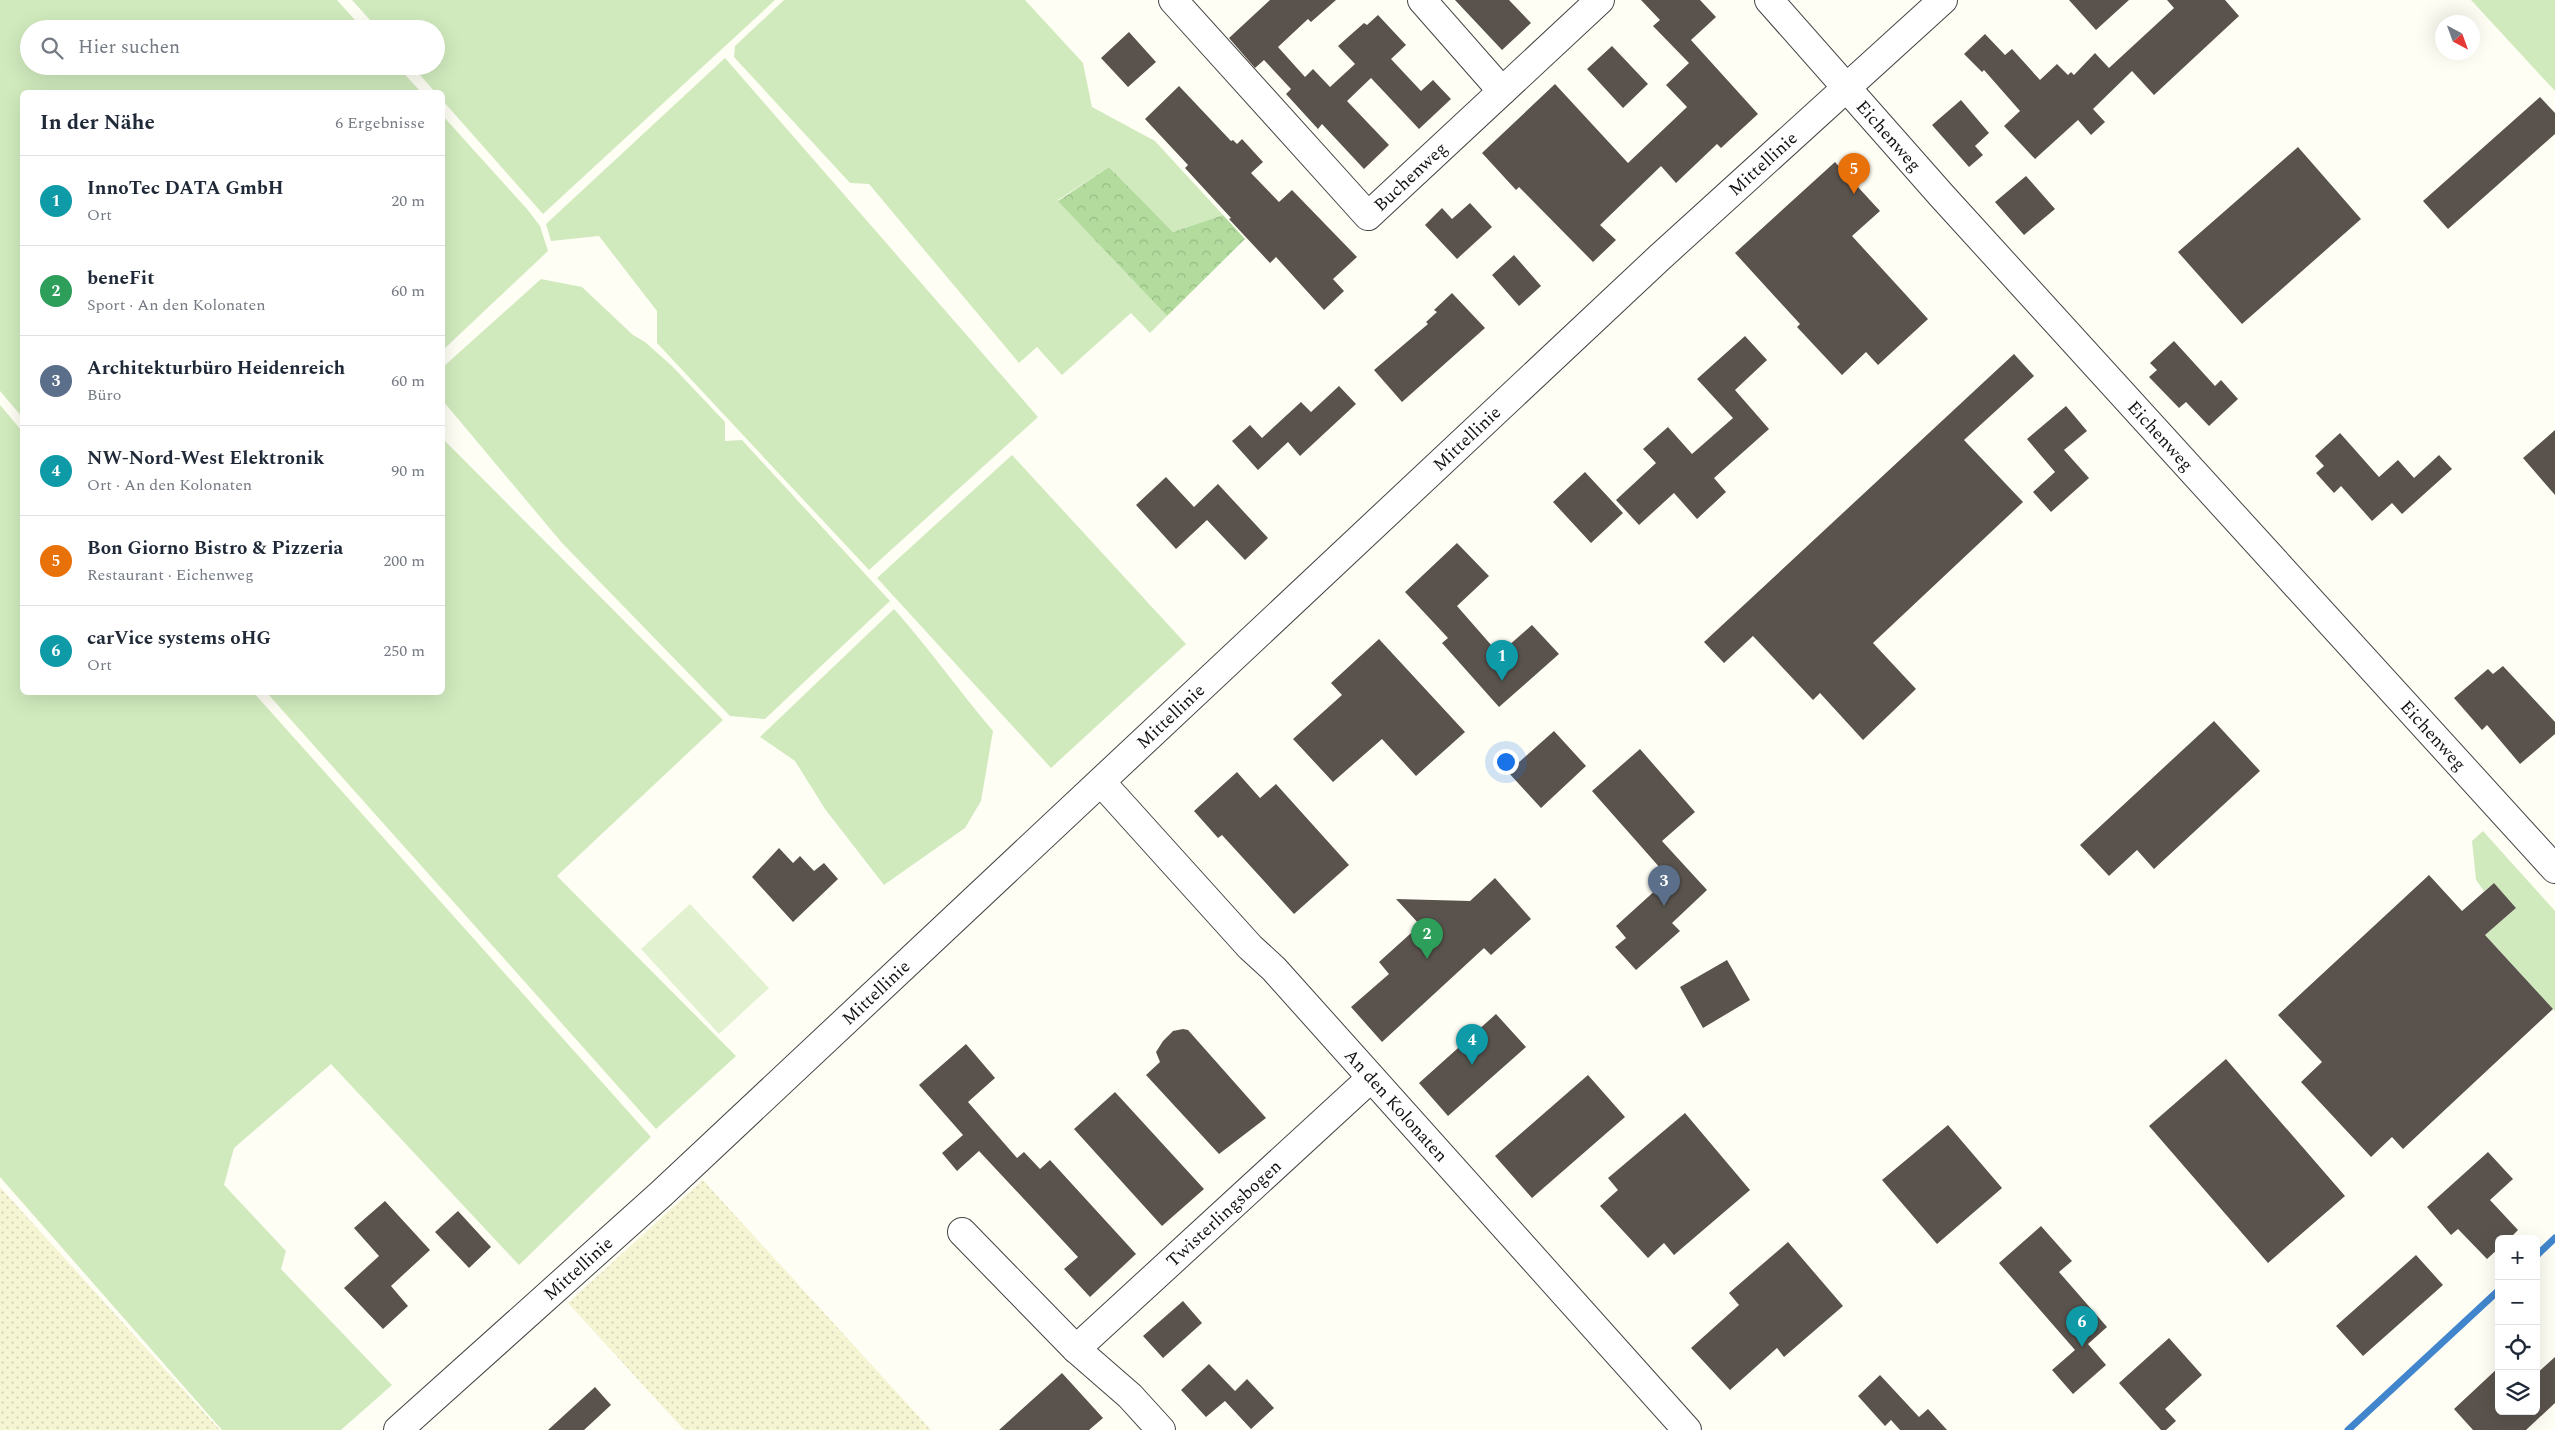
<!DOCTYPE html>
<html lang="de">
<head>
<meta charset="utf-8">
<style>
  body { margin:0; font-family:Spectral,serif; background:#f6f6f7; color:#1f2937 }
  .controls { position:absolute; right:15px; bottom:15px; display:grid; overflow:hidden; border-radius:8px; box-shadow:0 5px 20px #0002 }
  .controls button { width:45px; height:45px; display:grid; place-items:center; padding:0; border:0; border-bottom:1px solid #e0e1e3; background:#fff; color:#1f2937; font:25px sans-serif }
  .compass { position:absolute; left:2435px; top:15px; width:45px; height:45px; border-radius:50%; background:#fff; box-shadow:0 5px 20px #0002; rotate:139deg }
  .you { position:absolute; left:1505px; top:761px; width:18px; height:18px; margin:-12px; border:4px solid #fff; border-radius:50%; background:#1a73e8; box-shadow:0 0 0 8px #1a73e833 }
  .badge { display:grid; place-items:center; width:32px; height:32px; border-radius:50%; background:#d93025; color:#fff; font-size:16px; font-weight:700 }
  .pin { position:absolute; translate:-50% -41px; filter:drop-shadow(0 1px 2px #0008) }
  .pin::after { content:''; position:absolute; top:26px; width:18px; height:15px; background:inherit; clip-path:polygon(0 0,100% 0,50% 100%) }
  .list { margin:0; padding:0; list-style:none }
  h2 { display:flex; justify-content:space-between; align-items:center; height:65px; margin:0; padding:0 20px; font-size:21px }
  h2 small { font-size:16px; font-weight:400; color:#747a83 }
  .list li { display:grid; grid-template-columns:32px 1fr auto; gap:15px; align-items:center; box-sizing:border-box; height:90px; padding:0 20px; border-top:1px solid #e0e1e3 }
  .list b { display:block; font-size:19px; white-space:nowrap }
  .list p { margin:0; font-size:16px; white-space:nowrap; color:#747a83 }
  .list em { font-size:16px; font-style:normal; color:#747a83 }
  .icon { flex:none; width:28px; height:28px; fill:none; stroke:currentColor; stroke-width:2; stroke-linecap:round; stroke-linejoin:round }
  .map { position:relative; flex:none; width:2555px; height:1430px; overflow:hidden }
  .search { position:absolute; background:#fff; box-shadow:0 5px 20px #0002; left:20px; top:20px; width:425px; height:55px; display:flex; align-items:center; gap:12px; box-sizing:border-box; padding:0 18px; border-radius:28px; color:#747a83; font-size:19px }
  .panel { position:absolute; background:#fff; box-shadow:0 5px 20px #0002; left:20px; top:90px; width:425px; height:605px; border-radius:8px }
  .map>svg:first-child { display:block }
  .farmland { fill:url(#farmland-dots) }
  .grass { fill:#d0eabd }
  .forest { fill:url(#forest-crowns) }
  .pitch { fill:#e2f1cf }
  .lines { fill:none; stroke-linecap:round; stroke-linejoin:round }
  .stream { stroke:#4186cd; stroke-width:7 }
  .building { fill:#5a534d }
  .minor-casing { stroke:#444; stroke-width:30 }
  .minor { stroke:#fff; stroke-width:28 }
  .labels { text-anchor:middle; stroke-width:5; stroke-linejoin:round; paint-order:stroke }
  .street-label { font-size:18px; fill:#111; stroke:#fff }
</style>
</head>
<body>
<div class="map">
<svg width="2555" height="1430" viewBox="0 0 2555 1430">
  <defs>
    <pattern id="farmland-dots" width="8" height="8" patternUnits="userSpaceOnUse" patternTransform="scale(1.25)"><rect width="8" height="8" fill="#f5f5d4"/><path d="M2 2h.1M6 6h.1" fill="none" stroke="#d1d1b5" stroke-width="1.8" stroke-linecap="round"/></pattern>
    <pattern id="forest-crowns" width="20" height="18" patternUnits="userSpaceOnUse" patternTransform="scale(1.25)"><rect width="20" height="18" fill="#b2db9d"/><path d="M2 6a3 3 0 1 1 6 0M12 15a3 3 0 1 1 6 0" fill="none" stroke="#98bb86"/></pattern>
  </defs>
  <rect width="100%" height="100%" fill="#fffef5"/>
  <path class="farmland" d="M703,1180L931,1430H684L568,1303Z
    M0,1187L220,1430H0Z"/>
  <path class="grass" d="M0,0H337L363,29H29V66H397L421,92H22V417L0,391Z
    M352,0H775L543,214L443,101L442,92H435L412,66H436V29H378Z
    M784,0H1025L1083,63L1092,107L1155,141L1223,215L1173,232L1109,167L1058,200L1167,316L1150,333L1131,313L1062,375L1037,347L1019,363L869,184L850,183L734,57L735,46Z
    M2471,0H2555V91Z
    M725,58L1038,417L869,570L657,343V311L599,236L551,241L546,224Z
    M443,116L527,209L540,226L548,251L443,350Z
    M541,279L582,287L633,335L645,342L672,366L725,422V441L742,440L890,601L765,719L730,716L562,543L443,401V367Z
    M0,405L22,431V692L254,693L651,1137L519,1265L331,1064L234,1148L224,1185L286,1251L281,1269L392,1385L341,1430H222L0,1177Z
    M443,439L723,720L557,876L736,1056L656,1129L267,693L442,692Z
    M1012,455L1186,644L1051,768L877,578Z
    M894,609C929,648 959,691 993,731L981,801L965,828L884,885L825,809L795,761L760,737Z
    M2483,831L2555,911V1011L2485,935L2516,908L2494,883L2484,891L2476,880L2472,841Z"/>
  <path class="forest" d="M1109,167L1173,232L1223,215L1245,239L1167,316L1058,201Z"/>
  <path class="pitch" d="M690,904L769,988L719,1034L641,949Z"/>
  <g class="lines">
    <path class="stream" d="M2536,1256L2555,1238
      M2348,1430L2499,1290"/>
  </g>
  <path class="building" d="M1270,0H1336L1311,22L1308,19L1278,47L1305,77L1313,69L1330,87L1355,64L1338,46L1364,23L1367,25L1378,15L1406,45L1391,59L1421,91L1433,80L1451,99L1419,129L1371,78L1347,101L1389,145L1364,169L1322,124L1318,129L1286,94L1291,89L1264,60L1255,68L1229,38Z
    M1455,0H1509L1531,23L1502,50Z
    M1641,0H1700L1716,17L1691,40L1758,114L1721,148L1717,144L1676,183L1661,166L1600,225L1616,240L1593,262L1519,187L1516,190L1482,153L1555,84L1628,163L1687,107L1666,85L1689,63L1653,26L1660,20Z
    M2069,0H2129L2096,30Z
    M2167,0H2225L2239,16L2154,95L2132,71L2093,109L2105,122L2091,135L2078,120L2035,159L2004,126L2020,111L1984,70L1982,72L1964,54L1985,34L2005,55L2012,49L2040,80L2057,64L2068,75L2071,72L2074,75L2095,53L2109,68L2174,8Z
    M1129,32L1156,62L1128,87L1101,58Z
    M1612,46L1648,84L1623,108L1587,69Z
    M1179,86L1231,141L1233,140L1237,144L1242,139L1263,162L1251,173L1279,202L1292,190L1357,257L1333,279L1344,291L1324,310L1276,257L1270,263L1229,219L1231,218L1185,168L1188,165L1145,119Z
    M2540,97L2555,113V134L2448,229L2423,201Z
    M1961,100L1989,133L1975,146L1983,155L1969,167L1932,125Z
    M2298,147L2361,219L2242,324L2178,252Z
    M1835,162L1880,211L1852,236L1928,319L1878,365L1866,352L1842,375L1797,327L1800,324L1735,253Z
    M2026,176L2055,209L2024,235L1995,202Z
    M1470,203L1492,227L1457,259L1425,225L1442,208L1452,219Z
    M1514,255L1541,286L1519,306L1492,275Z
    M1452,293L1485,328L1402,402L1374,370L1428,324L1426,322L1437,312L1434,310Z
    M1745,336L1767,360L1735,390L1769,429L1714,478L1726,492L1697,519L1674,493L1639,525L1616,500L1656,463L1643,449L1668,427L1692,454L1733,418L1697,379Z
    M2174,341L2215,386L2221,380L2238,399L2209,426L2186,402L2179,408L2149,377L2157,370L2150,363Z
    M2014,354L2034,376L1964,440L2023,502L1873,643L1916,689L1863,740L1820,693L1813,700L1753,636L1724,663L1704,642Z
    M1339,386L1356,404L1300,456L1288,442L1258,470L1232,441L1250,425L1262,438L1301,402L1311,412Z
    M2066,406L2087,431L2064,450L2089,478L2051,512L2033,492L2055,472L2027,439Z
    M2555,430V495L2523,458Z
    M2340,433L2379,477L2398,460L2414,478L2439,455L2452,469L2402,514L2392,503L2372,521L2341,486L2334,493L2316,473L2324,466L2315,456Z
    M1585,472L1623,513L1591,543L1553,502Z
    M1166,477L1194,507L1218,484L1268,538L1245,560L1207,520L1176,549L1136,505Z
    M1457,543L1489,576L1457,606L1499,654L1532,625L1559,654L1499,707L1442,643L1448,638L1405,592Z
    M1379,639L1465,732L1416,776L1382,739L1333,782L1293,739L1342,695L1331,683Z
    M2503,666L2555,722V734L2520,764L2487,725L2482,730L2454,698L2488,669L2493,674Z
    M2214,721L2260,771L2154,869L2137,850L2109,876L2080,845Z
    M1554,731L1586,766L1541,808L1508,772Z
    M1640,749L1695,812L1662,841L1707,890L1672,923L1680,931L1636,970L1615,947L1626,938L1616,926L1669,878L1592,791Z
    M1237,772L1260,798L1276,784L1349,865L1294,914L1222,835L1218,838L1194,811Z
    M779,848L793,863L800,856L814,871L824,863L838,879L793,922L752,877Z
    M2429,875L2462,911L2494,883L2516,908L2485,935L2553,1009L2403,1149L2392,1137L2371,1157L2301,1082L2322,1062L2278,1015Z
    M1495,878L1531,919L1491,955L1484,948L1382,1042L1351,1007L1389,974L1379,962L1420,925L1396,899L1470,901Z
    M1727,960L1750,1000L1703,1028L1680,987Z
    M1496,1014L1526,1047L1448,1116L1419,1083Z
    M1183,1029L1188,1030L1266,1118L1219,1154L1146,1075L1160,1062L1156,1052L1163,1041L1173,1031Z
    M966,1044L995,1078L968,1102L1017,1158L1024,1152L1040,1169L1050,1160L1136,1254L1090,1297L1064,1269L1078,1257L979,1151L957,1171L942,1153L963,1135L919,1085Z
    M2226,1059L2345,1196L2268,1263L2149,1126Z
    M1588,1075L1625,1117L1532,1198L1495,1156Z
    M1115,1092L1204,1189L1162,1226L1074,1129Z
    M1685,1113L1750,1190L1674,1255L1664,1243L1648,1258L1600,1206L1618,1190L1608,1178Z
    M1948,1125L2002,1188L1937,1244L1882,1180Z
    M2488,1152L2513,1179L2490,1200L2518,1230L2509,1239H2499V1248L2487,1259L2458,1229L2451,1235L2427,1207Z
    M385,1201L430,1250L391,1286L408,1306L383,1329L344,1288L379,1256L354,1228Z
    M458,1211L491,1247L469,1268L435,1232Z
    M2041,1226L2072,1261L2059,1272L2107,1327L2088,1344L2106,1365L2073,1394L2052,1370L2075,1350L1999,1263Z
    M1788,1242L1843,1306L1784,1357L1777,1348L1730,1390L1691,1348L1739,1305L1729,1293Z
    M2416,1255L2443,1285L2363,1356L2336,1326Z
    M1183,1301L1202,1323L1163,1358L1143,1336Z
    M2169,1338L2202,1375L2165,1409L2176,1421L2166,1430H2161L2119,1383Z
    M2555,1357V1403L2526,1430H2473L2454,1409L2499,1367V1411H2536V1374Z
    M1209,1364L1235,1391L1247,1379L1274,1408L1251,1429L1225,1401L1206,1417L1181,1390Z
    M1062,1373L1103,1418L1089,1430H999Z
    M1880,1375L1919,1417L1928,1409L1947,1430H1900L1891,1420L1885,1426L1858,1396Z
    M595,1387L611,1405L584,1430H548Z"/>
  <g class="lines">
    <g class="minor-casing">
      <g id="minor">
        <path id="s1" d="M1173,0L1368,216L1600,0"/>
        <path d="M1422,0L1502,91"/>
        <path id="s2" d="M1769,0L1942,196L2555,869"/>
        <path id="s3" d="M1101,782L1250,947L1274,969L1687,1430"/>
        <path id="s4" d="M962,1232L1076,1349L1371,1078"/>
        <path d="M1076,1349L1130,1396L1161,1430"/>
        <path id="s5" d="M398,1430L661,1194L1659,258L1943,0"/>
      </g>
    </g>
    <use href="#minor" class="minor"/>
  </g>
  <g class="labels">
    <g class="street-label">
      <text dy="6" stroke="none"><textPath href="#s2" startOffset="181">Eichenweg</textPath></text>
      <text dy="6" stroke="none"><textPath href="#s5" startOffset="1862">Mittellinie</textPath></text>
      <text dy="6" stroke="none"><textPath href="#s1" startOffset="349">Buchenweg</textPath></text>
      <text dy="6" stroke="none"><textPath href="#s2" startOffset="586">Eichenweg</textPath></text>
      <text dy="6" stroke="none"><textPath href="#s5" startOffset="1458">Mittellinie</textPath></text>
      <text dy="6" stroke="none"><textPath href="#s5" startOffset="1052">Mittellinie</textPath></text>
      <text dy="6" stroke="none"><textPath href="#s2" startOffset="991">Eichenweg</textPath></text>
      <text dy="6" stroke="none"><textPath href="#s5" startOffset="648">Mittellinie</textPath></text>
      <text dy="6" stroke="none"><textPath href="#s3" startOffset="438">An den Kolonaten</textPath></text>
      <text dy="6" stroke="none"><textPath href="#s4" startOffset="364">Twisterlingsbogen</textPath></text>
      <text dy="6" stroke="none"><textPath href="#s5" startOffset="242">Mittellinie</textPath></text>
    </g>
  </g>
</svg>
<div class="controls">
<button>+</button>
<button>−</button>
<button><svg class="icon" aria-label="locate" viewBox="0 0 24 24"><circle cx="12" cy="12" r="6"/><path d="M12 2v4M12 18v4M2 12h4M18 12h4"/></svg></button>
<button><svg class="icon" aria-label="layers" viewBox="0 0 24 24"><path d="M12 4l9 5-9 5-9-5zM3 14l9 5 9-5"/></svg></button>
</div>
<svg class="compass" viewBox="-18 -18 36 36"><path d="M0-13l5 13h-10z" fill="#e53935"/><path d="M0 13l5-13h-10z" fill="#747a83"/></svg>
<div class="you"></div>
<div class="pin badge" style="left:1502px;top:681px;background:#0f9aa8">1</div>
<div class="pin badge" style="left:1427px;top:959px;background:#2e9e5b">2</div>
<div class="pin badge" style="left:1664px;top:906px;background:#5c6f8a">3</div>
<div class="pin badge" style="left:1472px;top:1065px;background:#0f9aa8">4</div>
<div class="pin badge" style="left:1854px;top:194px;background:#e8710a">5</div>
<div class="pin badge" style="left:2082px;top:1347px;background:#0f9aa8">6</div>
<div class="search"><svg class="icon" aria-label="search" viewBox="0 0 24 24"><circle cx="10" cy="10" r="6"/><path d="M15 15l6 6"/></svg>Hier suchen</div>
<section class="panel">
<h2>In der Nähe<small>6 Ergebnisse</small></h2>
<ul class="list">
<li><span class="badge" style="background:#0f9aa8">1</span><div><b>InnoTec DATA GmbH</b><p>Ort</p></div><em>20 m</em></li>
<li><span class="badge" style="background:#2e9e5b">2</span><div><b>beneFit</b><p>Sport · An den Kolonaten</p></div><em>60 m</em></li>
<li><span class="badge" style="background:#5c6f8a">3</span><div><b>Architekturbüro Heidenreich</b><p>Büro</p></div><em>60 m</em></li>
<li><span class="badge" style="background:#0f9aa8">4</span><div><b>NW-Nord-West Elektronik</b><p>Ort · An den Kolonaten</p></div><em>90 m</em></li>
<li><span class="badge" style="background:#e8710a">5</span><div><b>Bon Giorno Bistro &amp; Pizzeria</b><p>Restaurant · Eichenweg</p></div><em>200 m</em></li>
<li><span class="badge" style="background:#0f9aa8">6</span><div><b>carVice systems oHG</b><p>Ort</p></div><em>250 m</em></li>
</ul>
</section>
</div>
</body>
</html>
